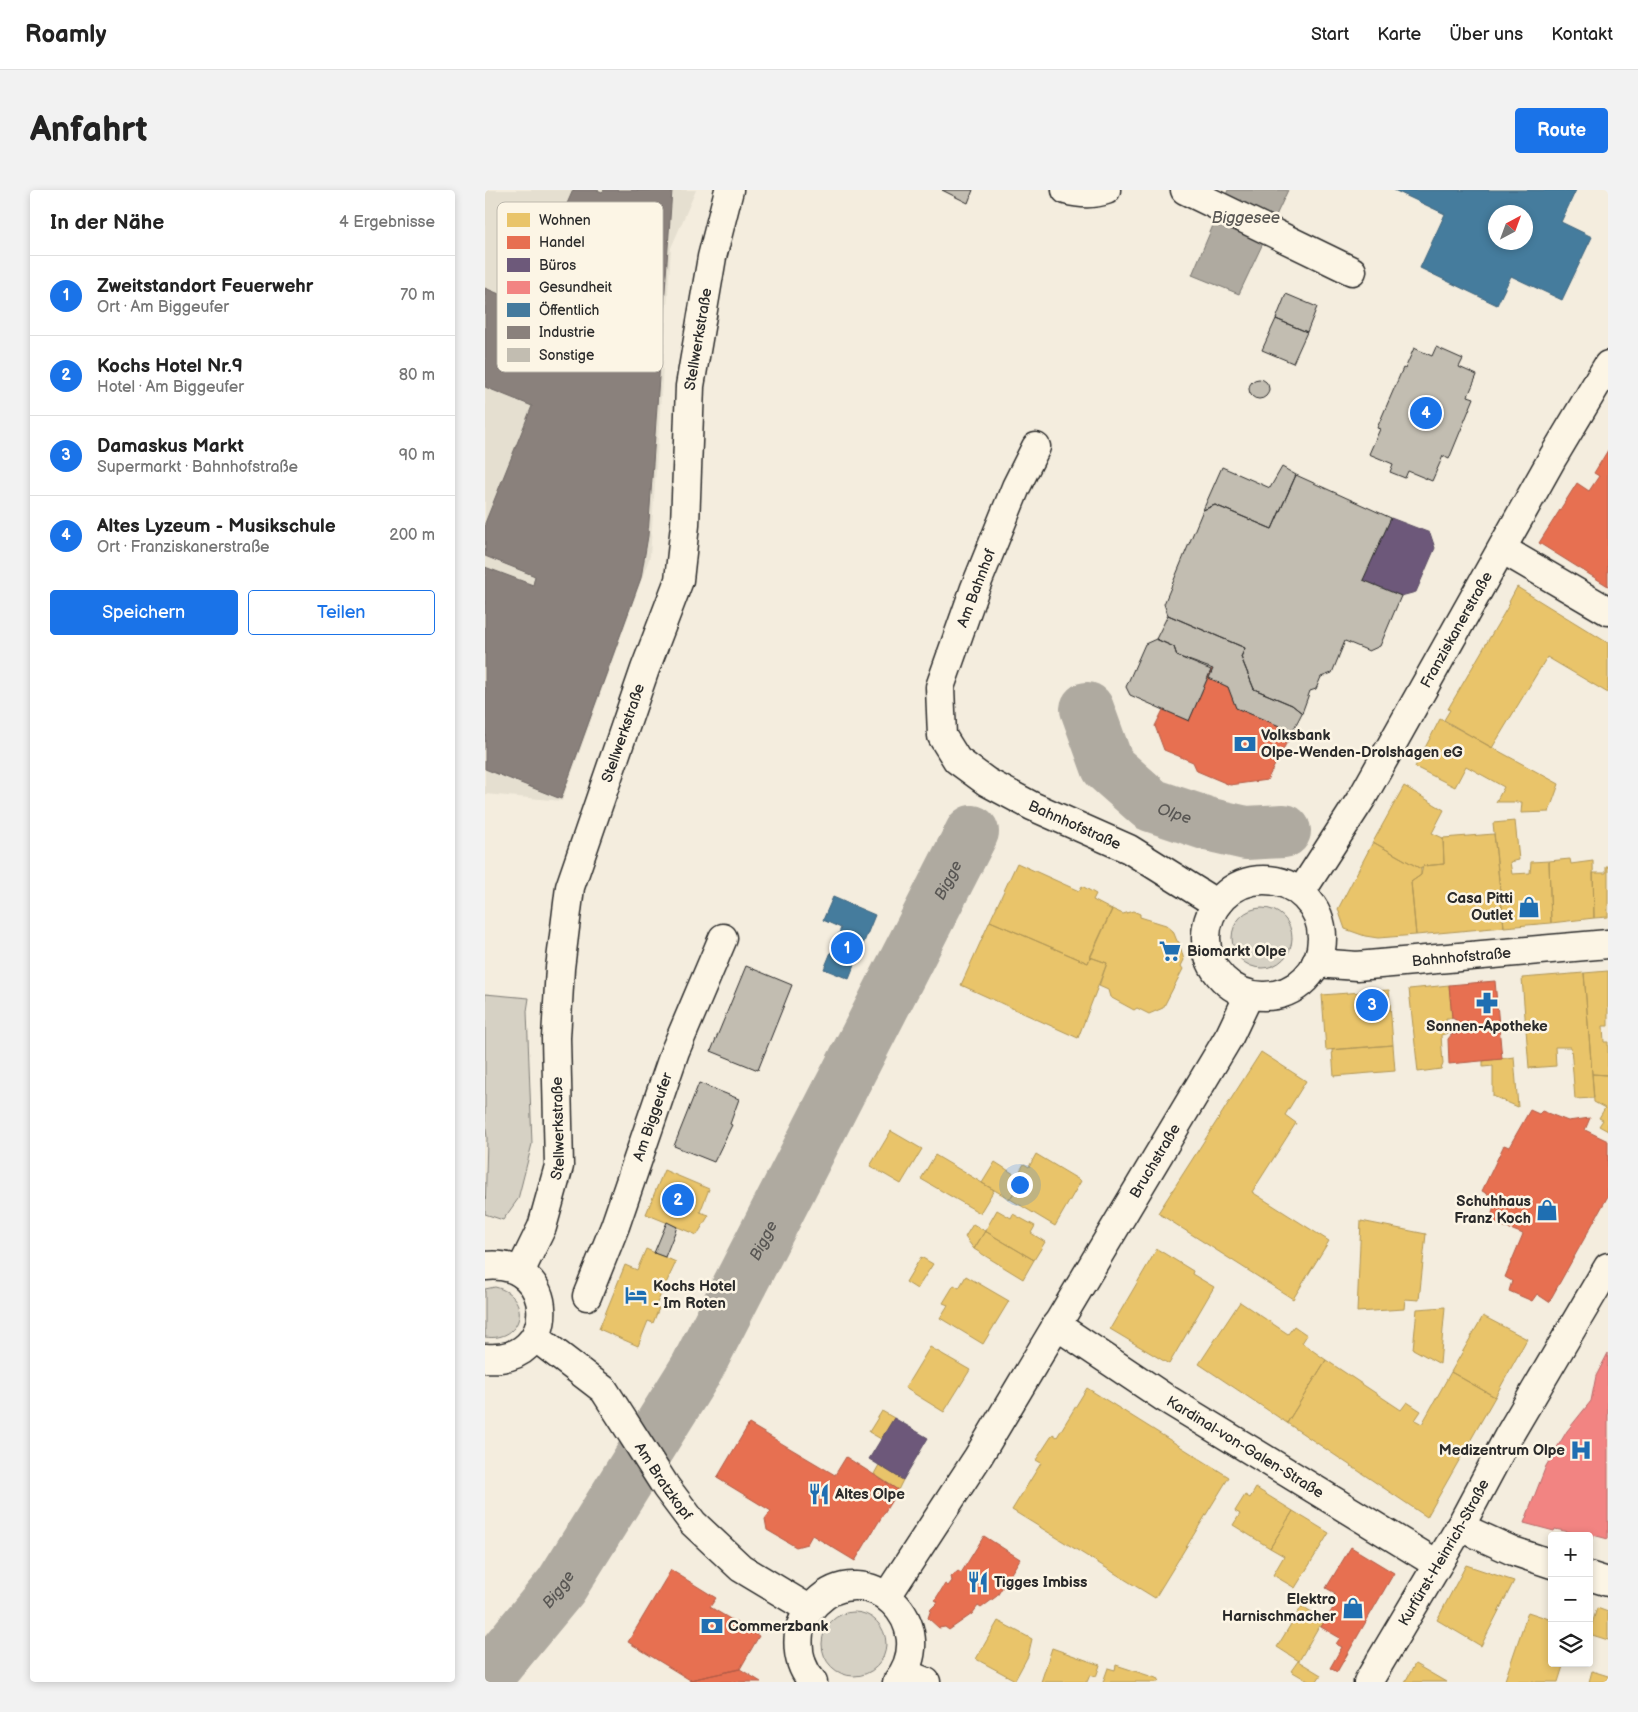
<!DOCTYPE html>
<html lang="de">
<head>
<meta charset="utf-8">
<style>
  body { margin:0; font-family:"Balsamiq Sans",sans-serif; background:#f2f2f2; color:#222 }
  .controls { position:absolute; right:15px; bottom:15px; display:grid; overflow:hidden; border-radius:5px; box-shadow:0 2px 8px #0003 }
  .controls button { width:45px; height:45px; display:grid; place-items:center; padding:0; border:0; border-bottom:1px solid #e0e0e0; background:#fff; color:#222; font:25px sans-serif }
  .compass { position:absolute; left:1003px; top:15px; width:45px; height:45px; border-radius:50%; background:#fff; box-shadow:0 2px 8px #0003; rotate:41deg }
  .you { position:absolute; left:534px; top:994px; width:18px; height:18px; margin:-12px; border:4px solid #fff; border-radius:50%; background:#1a73e8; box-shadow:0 0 0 8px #1a73e833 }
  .badge { display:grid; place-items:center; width:32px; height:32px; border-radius:50%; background:#1a73e8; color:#fff; font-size:16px; font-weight:700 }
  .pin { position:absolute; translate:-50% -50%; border:2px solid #fff; box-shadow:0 1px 5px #0006 }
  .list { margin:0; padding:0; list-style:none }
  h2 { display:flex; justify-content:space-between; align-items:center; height:65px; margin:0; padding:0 20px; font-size:21px }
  h2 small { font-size:16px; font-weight:400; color:#767676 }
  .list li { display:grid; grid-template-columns:32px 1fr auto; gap:15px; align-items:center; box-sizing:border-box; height:80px; padding:0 20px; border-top:1px solid #e0e0e0 }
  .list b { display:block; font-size:19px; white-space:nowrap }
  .list p { margin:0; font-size:16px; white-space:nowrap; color:#767676 }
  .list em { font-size:16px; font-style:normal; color:#767676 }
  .actions { display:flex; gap:10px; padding:15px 20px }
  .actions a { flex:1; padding:11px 0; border:1px solid #1a73e8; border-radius:5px; text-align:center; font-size:18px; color:#1a73e8 }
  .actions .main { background:#1a73e8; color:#fff }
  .icon { flex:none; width:28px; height:28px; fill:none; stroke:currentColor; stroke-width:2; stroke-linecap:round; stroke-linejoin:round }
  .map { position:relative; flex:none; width:1123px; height:1492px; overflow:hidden; border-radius:5px }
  header { display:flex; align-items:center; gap:30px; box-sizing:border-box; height:70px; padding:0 25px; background:#fff; border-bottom:1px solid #e0e0e0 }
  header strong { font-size:24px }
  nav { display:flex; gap:28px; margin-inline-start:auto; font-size:18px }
  .intro { display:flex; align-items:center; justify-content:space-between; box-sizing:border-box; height:120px; padding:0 30px }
  h1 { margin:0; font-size:35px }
  .button { padding:12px 22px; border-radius:5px; background:#1a73e8; color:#fff; font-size:18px; font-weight:700 }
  main { display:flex; gap:30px; padding:0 30px }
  aside { flex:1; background:#fff; border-radius:5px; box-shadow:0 2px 8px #0003 }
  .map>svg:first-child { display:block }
  .built { fill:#e5dfd0 }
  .green { fill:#d6d1c4; stroke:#807e78 }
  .water { fill:#afaaa0; stroke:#7a7771 }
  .homes { fill:#e9c46a; stroke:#b09657 }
  .shops { fill:#e76f51; stroke:#af5b46 }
  .offices { fill:#6d597a; stroke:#594b62 }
  .health { fill:#f28482; stroke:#b66968 }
  .public { fill:#457b9d; stroke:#3d637b; fill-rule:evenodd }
  .industry { fill:#8a817c; stroke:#6e6764 }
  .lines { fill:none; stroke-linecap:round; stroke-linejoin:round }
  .river { stroke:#afaaa0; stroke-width:54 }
  .building { fill:#c2bdb1; stroke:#2b2b2b }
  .minor-casing { stroke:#2b2b2b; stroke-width:31 }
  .major-casing { stroke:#2b2b2b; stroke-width:31 }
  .minor { stroke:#fcf5e5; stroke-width:28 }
  .major { stroke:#fcf5e5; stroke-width:28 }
  .labels { text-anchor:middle; stroke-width:5; stroke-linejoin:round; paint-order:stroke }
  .street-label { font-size:15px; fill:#2b2b2b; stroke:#fcf5e5 }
  .poi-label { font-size:15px; font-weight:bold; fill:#2b2b2b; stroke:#fcf5e5; text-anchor:start }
  .water-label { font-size:16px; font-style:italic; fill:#595754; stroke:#fcf5e5 }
  .key { fill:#fcf5e5; stroke:#bdb8ad; stroke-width:1 }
  .key-label { font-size:14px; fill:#2b2b2b }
</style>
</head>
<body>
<header>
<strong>Roamly</strong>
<nav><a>Start</a><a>Karte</a><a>Über uns</a><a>Kontakt</a></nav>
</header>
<div class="intro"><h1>Anfahrt</h1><a class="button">Route</a></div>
<main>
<aside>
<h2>In der Nähe<small>4 Ergebnisse</small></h2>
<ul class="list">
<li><span class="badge">1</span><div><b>Zweitstandort Feuerwehr</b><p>Ort · Am Biggeufer</p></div><em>70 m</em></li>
<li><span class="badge">2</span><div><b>Kochs Hotel Nr.9</b><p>Hotel · Am Biggeufer</p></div><em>80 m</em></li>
<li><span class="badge">3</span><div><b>Damaskus Markt</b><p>Supermarkt · Bahnhofstraße</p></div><em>90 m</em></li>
<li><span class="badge">4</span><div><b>Altes Lyzeum - Musikschule</b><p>Ort · Franziskanerstraße</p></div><em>200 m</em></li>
</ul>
<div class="actions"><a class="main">Speichern</a><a>Teilen</a></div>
</aside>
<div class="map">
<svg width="1123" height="1492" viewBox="0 0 1123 1492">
  <rect width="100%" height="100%" fill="#f4edde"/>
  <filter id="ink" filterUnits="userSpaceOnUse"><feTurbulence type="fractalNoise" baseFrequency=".02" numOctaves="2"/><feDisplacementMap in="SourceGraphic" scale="10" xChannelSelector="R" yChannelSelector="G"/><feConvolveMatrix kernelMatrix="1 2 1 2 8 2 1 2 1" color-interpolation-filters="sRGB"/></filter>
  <g filter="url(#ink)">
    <path class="built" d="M0,0H211L186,58L165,366L77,611L0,604Z"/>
    <path class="green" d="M747 748a30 30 0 1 1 60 0a30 30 0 1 1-60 0Z
      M0,804L44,808L42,821L47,954L33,1009L18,1030L0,1024L2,948L0,930Z
      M10,1097C48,1106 39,1153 0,1147V1099Z
      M337 1454a32 32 0 1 1 64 0a32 32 0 1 1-64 0Z"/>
    <path class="water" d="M743,0H803L754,104L707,85Z"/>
    <path class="homes" d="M1032,397L1123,453V503L1062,467L1007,558L959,530L965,520L963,519L1025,413L1024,412Z
      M955,529L1074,594L1064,622L1036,623L1037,612H1011L1019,597L981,576L970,597L930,577Z
      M919,596L959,620L947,643L958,648L959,674L938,676L936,679L888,652Z
      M1030,631L1034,670L1025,672L1027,684L1045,683L1046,672L1064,671L1066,733L1019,737L1008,633Z
      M1009,644L1019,737L931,745L926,692L936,685L938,676L959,674L958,648Z
      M888,652L936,679V685L926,692L931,745L893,748L880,746L860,739L853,719Z
      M1085,669L1086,674L1108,671L1109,728L1066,733L1064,671Z
      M532,673L594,701L597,696L611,704L608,710L627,720L603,773L505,731Z
      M1121,676H1123V727L1109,728L1108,683H1121Z
      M627,719L638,724L648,721L655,724V727L681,735L688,741L692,751L694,752L699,770L696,776L698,779L678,818L664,824L652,818L649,820L625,807L623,800L614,796L622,773L605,767Z
      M505,731L603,773L605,767L622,773L593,848L476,795Z
      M1123,781V836H1118L1119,852H1123V885L1107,884L1099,783Z
      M1099,783L1109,908L1090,909L1086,857H1070L1071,876L1044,878L1037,788Z
      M964,795L967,828H961L963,843L956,845L958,874L956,879L933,882L924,799Z
      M904,800L908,855L841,860L837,805Z
      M908,855L910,881L849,886L847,860Z
      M776,862L821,891L800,925L811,933L767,1002L844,1051L808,1109L673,1023Z
      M1029,867L1033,917L1008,906V876L998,877V871Z
      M1107,884L1123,885V941L1114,936L1118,930L1114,928L1120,918L1109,912Z
      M406,941L437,959L416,994L385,976Z
      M551,964L596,991L570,1036L525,1009L535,992L530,989L539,974L544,977Z
      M450,965L509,1000L495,1023L436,989Z
      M510,972L532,986L530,989L535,992L525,1009L497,993Z
      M179,980L224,999L215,1022L224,1025L212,1045L161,1024Z
      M512,1020L526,1028L528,1024L550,1036L546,1043L560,1052L549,1070L500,1041Z
      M876,1031L941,1044L934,1110L920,1109L919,1119L872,1122Z
      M488,1034L500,1041L489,1059L480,1047Z
      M500,1041L549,1070L538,1089L489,1059Z
      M161,1059L191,1072L170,1117L174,1118L168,1133L163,1131L153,1156L114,1139L140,1075L152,1080Z
      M672,1059L708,1081L707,1084L729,1097L684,1174L625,1139Z
      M436,1067L448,1074L432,1099L421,1092Z
      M481,1086L524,1111L498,1154L455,1128L463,1115L458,1113L469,1095L474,1098Z
      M755,1112L803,1144L809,1136L822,1145L817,1153L841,1170L802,1233L714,1174Z
      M960,1117L955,1174L928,1159L932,1119Z
      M998,1126L1042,1149L1010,1207L966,1182Z
      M445,1157L485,1180L459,1222L420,1198Z
      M841,1170L916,1220L922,1212L936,1221L930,1230L937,1234L966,1182L1010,1207L942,1327L802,1233Z
      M602,1198L744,1287L670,1408L527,1320L556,1273L551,1270L568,1244L572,1247Z
      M397,1221L409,1228L396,1249L384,1242Z
      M394,1275L418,1290L413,1300L389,1284Z
      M771,1298L808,1321L785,1358L748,1335L755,1324L750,1321L760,1305L765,1308Z
      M808,1321L844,1343L810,1398L788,1385L799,1366L785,1358Z
      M981,1375L1029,1391L996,1456L952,1430Z
      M817,1416L840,1430L836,1437L834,1436L814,1471L792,1457Z
      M1112,1418L1123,1422V1450L1104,1444Z
      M1043,1422L1067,1430V1473H1079L1073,1492H1027L1020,1490Z
      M513,1431L547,1449L543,1466L530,1490L491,1469Z
      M567,1458L615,1475L611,1487L605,1485L602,1492H556Z
      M813,1471L836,1485L831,1492H825L806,1481Z
      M930,1474L961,1492H920Z
      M631,1475L674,1489L673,1492H618L623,1478L630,1480Z
      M1107,1481L1123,1486V1492H1104Z"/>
    <path class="shops" d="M1123,260V396L1054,353L1092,293L1104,301L1114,286L1109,283Z
      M727,479L724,488L743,497L751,518L797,537L802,552L782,590L745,595L712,581L708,572L679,560L670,536L678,520L704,531Z
      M1010,791L1017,869L964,874L963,849L967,844H972L971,830L967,828L964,795Z
      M1045,920L1054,924L1057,921L1083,931L1105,928L1100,940L1123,951V1006L1064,1112L1052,1104L1047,1111L1024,1101L1027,1091L1020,1087L1038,1044L1005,1031L1011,1009L997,1001L1019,955L1024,957Z
      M264,1234L350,1285L361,1267L413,1300L370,1371L327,1345L322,1354L311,1357L282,1340L280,1329L286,1321L232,1288Z
      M499,1346L535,1369L512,1406L496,1418L493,1416L487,1424L464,1440L460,1437L454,1438L443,1428L446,1419L453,1412L450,1410L460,1394L463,1396L467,1391L466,1387L473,1381L476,1383Z
      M866,1357L909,1383L852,1482L845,1478L857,1457L851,1454L855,1448L836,1437L852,1412L847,1409L850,1403L841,1398Z
      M186,1380L231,1408L225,1417L274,1446L255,1479L205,1490L143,1452Z
      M255,1479L276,1492H204L205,1490Z"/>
    <path class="offices" d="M906,328L945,343L950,358L931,402L916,406L878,390Z
      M409,1228L443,1248L418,1290L384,1269Z"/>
    <path class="health" d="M1123,1163V1349L1108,1345L1107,1349L1104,1346L1070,1339L1069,1341L1039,1333L1061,1276L1082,1241L1106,1211L1111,1186Z"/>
    <path class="public" d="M909,0H1091L1076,32L1107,47L1077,110L1026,86L1012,115L935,78L960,24ZM1011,22H1040V52H1011Z
      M348,707L390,725L364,789L339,779L356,738L338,730Z"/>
    <path class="industry" d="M88,0H112L117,2L119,0H187L163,346L156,388L76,609L0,579V377L48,395L50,386L0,366V333L47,216L0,197V98L64,125L87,68L63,57Z"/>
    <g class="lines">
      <g class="river">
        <path id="s1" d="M602,519L623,577L666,615L726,635L761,643L799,641"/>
        <path id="s2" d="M0,1488L76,1396L212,1178L487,642"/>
      </g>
    </g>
    <path class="building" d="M457,0H488L483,13Z
      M801,104L832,117L822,142L791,129Z
      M791,129L822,142L808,173L777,160Z
      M951,157L978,169L974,177L992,185L983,206L989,208L964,269L958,266L947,291L923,281L920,288L905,282L908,274L884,264L895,239L892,238L918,178L920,179L929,158L947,166Z
      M764 199a10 10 0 1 1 20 0a10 10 0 1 1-20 0Z
      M737,277L785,298L797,277L811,285L787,339L730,315L718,320Z
      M811,285L906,328L878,390L916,406L895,456L884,461L860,451L847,483L836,487L831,499L825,501L817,523L807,515L769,499L756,467L760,458L683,425L679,414L718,320L730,315L787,339Z
      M683,425L760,458L756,467L769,499L807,515L817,523L802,552L797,537L751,518L743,497L724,488L728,479L692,466L689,457L671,449Z
      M671,449L689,457L692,466L726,480L704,531L645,505L641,497L660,454Z
      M261,776L307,795L273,880L226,861Z
      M214,893L254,909L245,934L247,935L229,972L189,956Z
      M182,1032L192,1037L180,1067L169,1063Z"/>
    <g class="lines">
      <g class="minor-casing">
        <g id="minor">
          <path d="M700,0L867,81"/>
          <path id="s3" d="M551,257L531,297L490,398L455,497L457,546L472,570L502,592L547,616L644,659L732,714"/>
          <path d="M1017,359L1123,421"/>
          <circle cx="779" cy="748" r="58"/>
          <path id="s4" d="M816,702L878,606L1068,267L1123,175"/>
          <path id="s5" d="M831,773L872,776L1123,754"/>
          <path id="s6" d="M102,1106L130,1036L190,861L238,748"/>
          <path id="s7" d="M571,1135L680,1208L952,1374"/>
          <path id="s8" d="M50,1147L119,1200L181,1297L208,1333L256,1378L324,1419"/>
          <path d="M975,1337L1028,1361L1067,1374"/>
          <path d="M1104,1386L1123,1392"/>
          <path id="s9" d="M402,1406L493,1267L745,845L764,805"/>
          <path d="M419,1483L441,1492"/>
          <path d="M328,1492C315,1478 312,1461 314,1443C316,1431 323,1421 331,1413C381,1363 458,1434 412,1492"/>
          <path id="s10" d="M883,1492L975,1337L1023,1247L1123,1077"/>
        </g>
      </g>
      <g class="major-casing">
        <g id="major">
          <path d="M581,0C595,4 607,5 621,0"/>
          <path d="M0,1076C73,1067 77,1175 0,1168"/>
          <path id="s11" d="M35,1082L57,1037L74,976L71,848L75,778L85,697L160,479L194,390L200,335L205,196L227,67L244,0"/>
        </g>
      </g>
      <use href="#minor" class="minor"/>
      <use href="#major" class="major"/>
    </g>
  </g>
  <defs>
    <g id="bank-bare" transform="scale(1.725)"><path d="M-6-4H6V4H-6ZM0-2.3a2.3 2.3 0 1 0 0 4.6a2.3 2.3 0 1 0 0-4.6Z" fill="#1f6fb2" stroke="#fcf5e5" stroke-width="2.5" paint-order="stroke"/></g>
    <g id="shop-bare" transform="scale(1.725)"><path d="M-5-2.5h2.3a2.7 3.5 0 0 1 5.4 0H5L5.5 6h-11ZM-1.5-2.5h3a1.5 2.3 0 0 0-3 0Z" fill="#1f6fb2" stroke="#fcf5e5" stroke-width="2.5" paint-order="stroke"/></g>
    <g id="supermarket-bare" transform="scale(1.725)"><path d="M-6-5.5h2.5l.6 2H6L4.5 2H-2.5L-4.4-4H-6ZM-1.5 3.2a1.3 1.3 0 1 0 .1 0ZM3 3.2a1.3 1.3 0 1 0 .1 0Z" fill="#1f6fb2" stroke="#fcf5e5" stroke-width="2.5" paint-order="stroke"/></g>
    <g id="pharmacy-bare" transform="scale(1.725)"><path d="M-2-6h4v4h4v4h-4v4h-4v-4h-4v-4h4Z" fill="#1f6fb2" stroke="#fcf5e5" stroke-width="2.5" paint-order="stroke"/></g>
    <g id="hotel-bare" transform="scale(1.725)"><path d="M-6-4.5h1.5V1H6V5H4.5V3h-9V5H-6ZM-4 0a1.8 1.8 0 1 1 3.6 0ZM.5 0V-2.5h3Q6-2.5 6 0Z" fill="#1f6fb2" stroke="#fcf5e5" stroke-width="2.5" paint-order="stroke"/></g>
    <g id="hospital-bare" transform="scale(1.725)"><path d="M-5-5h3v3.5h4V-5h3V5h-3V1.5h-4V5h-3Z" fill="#1f6fb2" stroke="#fcf5e5" stroke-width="2.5" paint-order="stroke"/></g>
    <g id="restaurant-bare" transform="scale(1.725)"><path d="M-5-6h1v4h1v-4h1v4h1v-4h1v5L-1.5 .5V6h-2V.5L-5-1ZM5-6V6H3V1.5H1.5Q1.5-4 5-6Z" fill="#1f6fb2" stroke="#fcf5e5" stroke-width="2.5" paint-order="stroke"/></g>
  </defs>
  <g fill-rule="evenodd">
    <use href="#bank-bare" x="760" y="554"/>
    <use href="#shop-bare" x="1044" y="717"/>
    <use href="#supermarket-bare" x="685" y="761"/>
    <use href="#pharmacy-bare" x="1002" y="813"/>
    <use href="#shop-bare" x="1062" y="1020"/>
    <use href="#hotel-bare" x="151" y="1105"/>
    <use href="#hospital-bare" x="1096" y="1260"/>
    <use href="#restaurant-bare" x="334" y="1304"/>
    <use href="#restaurant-bare" x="493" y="1392"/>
    <use href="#shop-bare" x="868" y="1418"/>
    <use href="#bank-bare" x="227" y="1436"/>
  </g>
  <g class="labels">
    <g class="street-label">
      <text dy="5" stroke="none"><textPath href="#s11" startOffset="961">Stellwerkstraße</textPath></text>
      <text transform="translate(491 398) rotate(-69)" y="5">Am Bahnhof</text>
      <text dy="5" stroke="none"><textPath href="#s4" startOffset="305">Franziskanerstraße</textPath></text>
      <text dy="5" stroke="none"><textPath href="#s11" startOffset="556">Stellwerkstraße</textPath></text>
      <text dy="5" stroke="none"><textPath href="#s3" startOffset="471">Bahnhofstraße</textPath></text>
      <text dy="5" stroke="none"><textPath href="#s5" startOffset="146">Bahnhofstraße</textPath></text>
      <text dy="5" stroke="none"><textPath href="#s6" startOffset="191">Am Biggeufer</textPath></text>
      <text dy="5" stroke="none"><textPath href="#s11" startOffset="151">Stellwerkstraße</textPath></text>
      <text dy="5" stroke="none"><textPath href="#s9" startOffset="511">Bruchstraße</textPath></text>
      <text dy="5" stroke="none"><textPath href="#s7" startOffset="225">Kardinal-von-Galen-Straße</textPath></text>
      <text dy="5" stroke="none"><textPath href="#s8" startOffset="196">Am Bratzkopf</textPath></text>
      <text dy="5" stroke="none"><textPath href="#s10" startOffset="150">Kurfürst-Heinrich-Straße</textPath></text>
    </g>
    <g class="poi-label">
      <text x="776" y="550">Volksbank<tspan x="776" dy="17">Olpe-Wenden-Drolshagen eG</tspan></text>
      <text x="1028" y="713" text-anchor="end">Casa Pitti<tspan x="1028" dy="17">Outlet</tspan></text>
      <text x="702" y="766">Biomarkt Olpe</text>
      <text x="1002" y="841" text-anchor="middle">Sonnen-Apotheke</text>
      <text x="1046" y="1016" text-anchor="end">Schuhhaus<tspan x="1046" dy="17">Franz Koch</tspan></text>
      <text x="168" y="1101">Kochs Hotel<tspan x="168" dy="17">- Im Roten</tspan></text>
      <text x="1080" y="1265" text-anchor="end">Medizentrum Olpe</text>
      <text x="350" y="1309">Altes Olpe</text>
      <text x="509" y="1397">Tigges Imbiss</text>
      <text x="851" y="1414" text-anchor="end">Elektro<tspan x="851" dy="17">Harnischmacher</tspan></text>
      <text x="243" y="1441">Commerzbank</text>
    </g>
    <g class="water-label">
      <text x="761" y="33">Biggesee</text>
      <text dy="6" stroke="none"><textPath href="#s1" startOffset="144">Olpe</textPath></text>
      <text dy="6" stroke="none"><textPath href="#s2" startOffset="925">Bigge</textPath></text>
      <text dy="6" stroke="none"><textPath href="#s2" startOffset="520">Bigge</textPath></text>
      <text dy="6" stroke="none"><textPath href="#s2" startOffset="115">Bigge</textPath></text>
    </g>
  </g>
  <rect x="12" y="12" width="166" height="170" rx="8" class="key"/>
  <rect x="22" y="23" width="23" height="14" fill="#e9c46a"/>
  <rect x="22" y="46" width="23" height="13" fill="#e76f51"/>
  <rect x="22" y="68" width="23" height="14" fill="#6d597a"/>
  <rect x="22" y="91" width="23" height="13" fill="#f28482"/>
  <rect x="22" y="113" width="23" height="14" fill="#457b9d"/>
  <rect x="22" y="136" width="23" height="13" fill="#8a817c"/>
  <rect x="22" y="158" width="23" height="14" fill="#c2bdb1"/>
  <g class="key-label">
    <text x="54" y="35">Wohnen</text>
    <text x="54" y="57">Handel</text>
    <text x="54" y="80">Büros</text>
    <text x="54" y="102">Gesundheit</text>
    <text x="54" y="125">Öffentlich</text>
    <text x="54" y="147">Industrie</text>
    <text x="54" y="170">Sonstige</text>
  </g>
</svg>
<div class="controls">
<button>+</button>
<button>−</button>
<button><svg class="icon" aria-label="layers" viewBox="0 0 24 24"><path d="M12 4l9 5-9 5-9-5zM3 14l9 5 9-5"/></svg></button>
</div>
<svg class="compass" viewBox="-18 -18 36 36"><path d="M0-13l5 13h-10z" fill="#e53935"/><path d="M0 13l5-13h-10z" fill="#767676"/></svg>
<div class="you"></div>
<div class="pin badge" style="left:362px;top:758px">1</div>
<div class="pin badge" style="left:193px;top:1010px">2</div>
<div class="pin badge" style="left:887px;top:815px">3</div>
<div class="pin badge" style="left:941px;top:223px">4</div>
</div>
</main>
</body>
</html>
